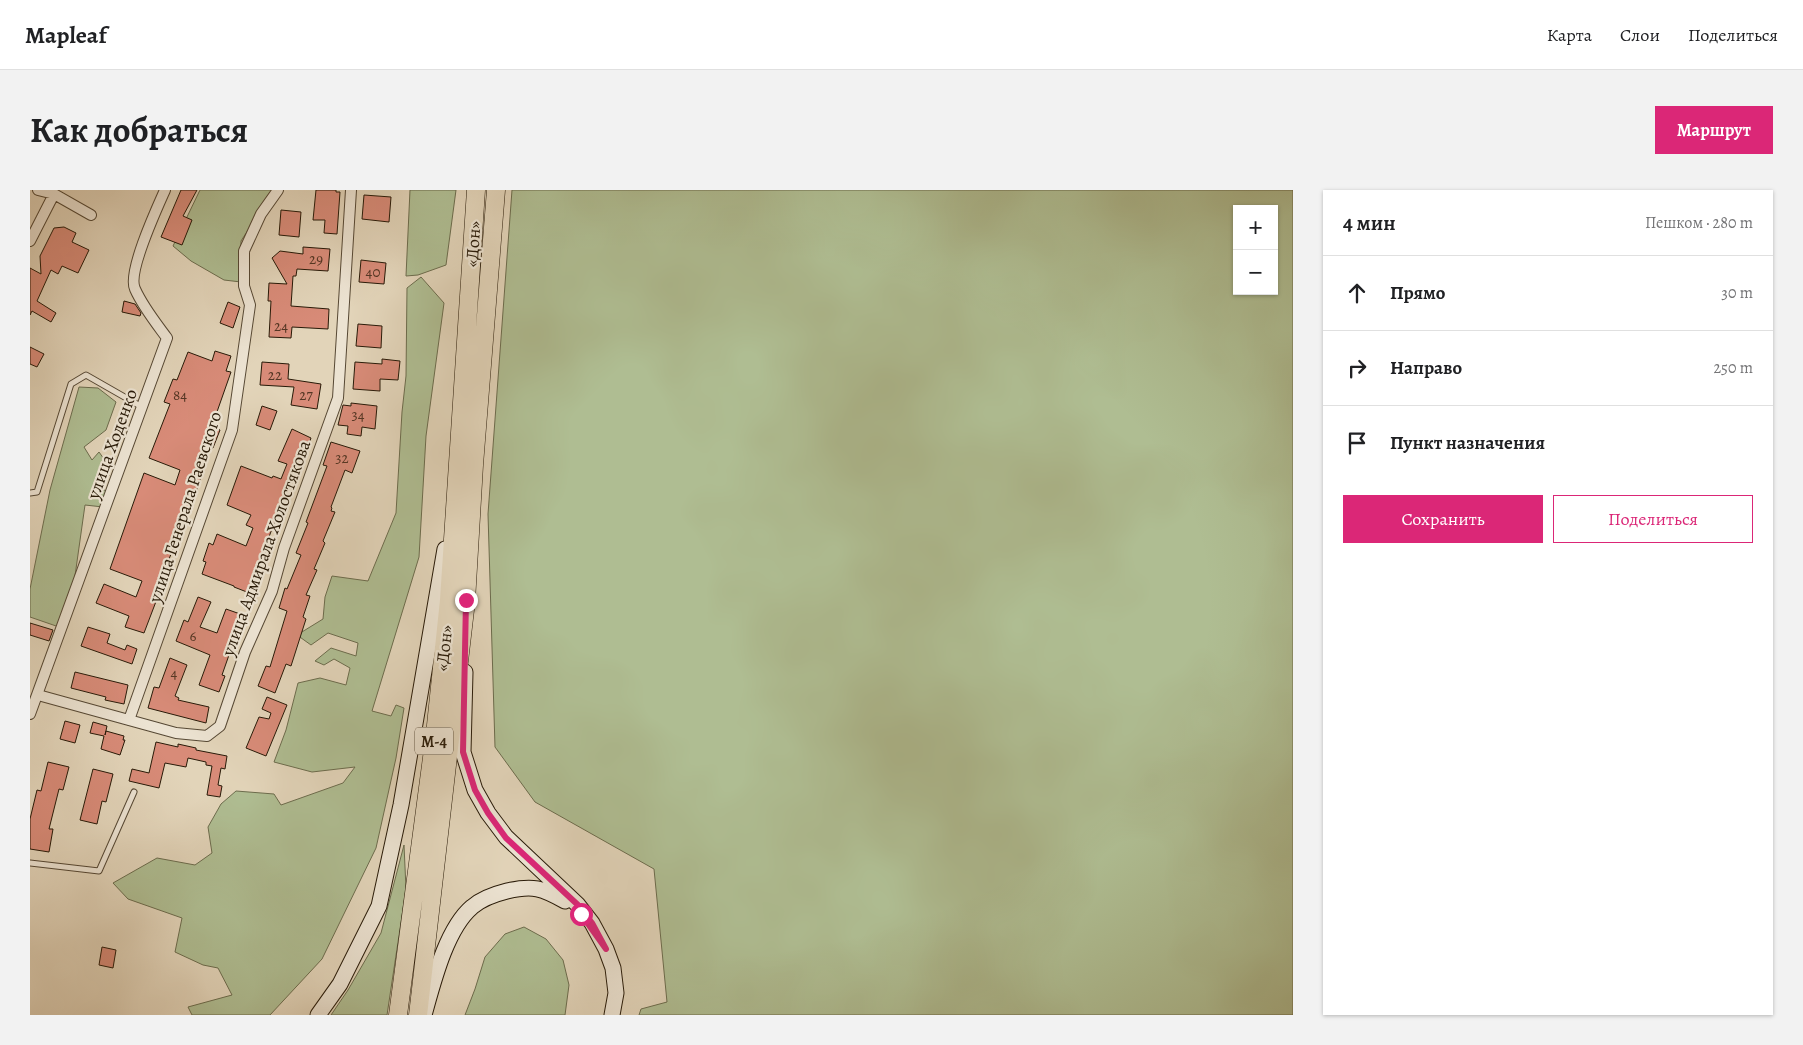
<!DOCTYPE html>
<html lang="ru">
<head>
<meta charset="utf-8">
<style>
  body { margin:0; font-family:Alegreya,serif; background:#f2f2f2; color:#202124 }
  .controls { position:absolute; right:15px; top:15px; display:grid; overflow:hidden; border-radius:0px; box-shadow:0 1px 4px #0004 }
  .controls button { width:45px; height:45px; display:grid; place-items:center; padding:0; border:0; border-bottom:1px solid #e0e0e0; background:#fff; color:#202124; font:25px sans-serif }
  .stop { position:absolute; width:15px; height:15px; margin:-11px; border:4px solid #db2777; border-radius:50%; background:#fff }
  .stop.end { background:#db2777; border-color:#fff; box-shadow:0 1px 5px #0008 }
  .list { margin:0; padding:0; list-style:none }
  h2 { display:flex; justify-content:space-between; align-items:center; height:65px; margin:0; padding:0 20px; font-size:21px }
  h2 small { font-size:16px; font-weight:400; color:#757577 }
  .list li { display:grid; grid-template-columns:32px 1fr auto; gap:15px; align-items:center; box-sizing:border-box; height:75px; padding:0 20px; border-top:1px solid #e0e0e0 }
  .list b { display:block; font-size:19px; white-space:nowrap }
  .list em { font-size:16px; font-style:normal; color:#757577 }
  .actions { display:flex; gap:10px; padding:15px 20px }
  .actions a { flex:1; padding:11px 0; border:1px solid #db2777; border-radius:0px; text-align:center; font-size:18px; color:#db2777 }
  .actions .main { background:#db2777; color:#fff }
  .icon { flex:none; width:28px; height:28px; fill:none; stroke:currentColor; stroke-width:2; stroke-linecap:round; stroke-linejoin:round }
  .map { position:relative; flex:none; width:1263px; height:825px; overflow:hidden; border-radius:0px }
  header { display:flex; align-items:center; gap:30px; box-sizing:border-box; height:70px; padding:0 25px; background:#fff; border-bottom:1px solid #e0e0e0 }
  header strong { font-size:24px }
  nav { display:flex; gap:28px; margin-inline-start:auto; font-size:18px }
  .intro { display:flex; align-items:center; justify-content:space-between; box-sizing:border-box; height:120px; padding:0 30px }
  h1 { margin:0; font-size:35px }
  .button { padding:12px 22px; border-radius:0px; background:#db2777; color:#fff; font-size:18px; font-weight:700 }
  main { display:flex; gap:30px; padding:0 30px }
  aside { flex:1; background:#fff; border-radius:0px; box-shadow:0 1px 4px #0004 }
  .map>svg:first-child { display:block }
  .green { fill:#afbd92; stroke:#6c6c4d; fill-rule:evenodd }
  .building { fill:#d88b78; stroke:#281a08 }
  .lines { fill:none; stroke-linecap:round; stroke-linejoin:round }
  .service-casing { stroke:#564834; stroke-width:7 }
  .minor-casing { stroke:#564834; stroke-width:12 }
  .secondary-casing { stroke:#281a08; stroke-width:17 }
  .trunk-casing { stroke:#281a08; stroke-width:19 }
  .service { stroke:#ece3d2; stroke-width:5 }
  .minor { stroke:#ece3d2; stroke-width:10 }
  .secondary { stroke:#ece3d2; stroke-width:15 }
  .trunk { stroke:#e2d4b9; stroke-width:18 }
  .route { stroke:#db2777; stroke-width:6 }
  .labels { text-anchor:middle; stroke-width:4.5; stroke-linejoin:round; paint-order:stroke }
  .number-label { font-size:15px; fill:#543624 }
  .shield { fill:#ece3d2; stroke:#635645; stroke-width:1 }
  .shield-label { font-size:16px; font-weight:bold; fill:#281a08 }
  .street-label { font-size:18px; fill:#281a08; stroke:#ece3d2 }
</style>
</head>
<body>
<header>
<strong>Mapleaf</strong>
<nav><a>Карта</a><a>Слои</a><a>Поделиться</a></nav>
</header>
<div class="intro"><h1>Как добраться</h1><a class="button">Маршрут</a></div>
<main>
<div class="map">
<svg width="1263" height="825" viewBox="0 0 1263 825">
  <rect width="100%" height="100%" fill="#e2d4b9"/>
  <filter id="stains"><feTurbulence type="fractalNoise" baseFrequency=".004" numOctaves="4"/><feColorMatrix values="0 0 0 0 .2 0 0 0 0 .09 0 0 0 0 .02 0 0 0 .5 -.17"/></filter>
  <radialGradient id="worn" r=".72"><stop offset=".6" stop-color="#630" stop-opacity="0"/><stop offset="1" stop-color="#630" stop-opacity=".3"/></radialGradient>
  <path class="green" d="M170,0H244L211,51V92L194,90L161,71L143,56Z
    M380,0H426L416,75L388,85L376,86Z
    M482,0H1263V825H609L611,819L637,812L624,679L505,612L465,557L458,324ZM1207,19H1244V101H1207Z
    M391,87L414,113L396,246L389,367L342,521L361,526L366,515L374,518L366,568L346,658L292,769L240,825H162L158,817L202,805L188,778L173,775L145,762L152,728L98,709L83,693L127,668L165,675L182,663L178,637L191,614L206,601L244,604L251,615L313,593L325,577L282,582L244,572L256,540L268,493L290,488L316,495L320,478L304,469L294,475L285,471L301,458L326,466L328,453L298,443L281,455L267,445L293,429L295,407L302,386L338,391L366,323L372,222L376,186L377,98Z
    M49,197L68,198L86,212L76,240L54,257L62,270L69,262L74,269L79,286L65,297L77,301L73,317L55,315L43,400L29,437L0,427V399L20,300Z
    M374,655L376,699L357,825H301L318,800L351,743Z
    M494,737L516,749L533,770L539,795L535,825H435L445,799L455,767L475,744Z"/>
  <path class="building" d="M151,0H167L153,26L162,30L152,55L131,47Z
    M286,0H306V2H310L307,44L294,43L295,30H283Z
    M334,5L361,7L359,32L332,29Z
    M251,20L271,22L269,47L249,45Z
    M34,37L46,43L42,52L59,60L48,83L32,76L28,84L21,80L7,111L26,123L21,132L2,121L0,125V78L11,84L10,66L24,38Z
    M273,57L300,59L298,81L267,79L266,86H263L261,116L299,119L298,139L262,137L261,148L239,147L241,111H238L239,93L257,94L242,68L250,61L273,64Z
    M331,70L356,73L354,94L329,92Z
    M94,111L105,114L111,123L110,126L92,122Z
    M198,112L210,117L203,138L190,133Z
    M328,134L352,136L351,158L326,156Z
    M0,157L14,164L7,177L0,174Z
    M185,161L201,166L196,181L201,182L182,236L190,240L183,258L181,257L165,305L137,374L138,375L128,400L130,401L114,443L95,437L99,426L66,413L74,394L106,407L112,391L80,379L114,283L145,295L150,280L119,268L140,214L134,212L143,189L147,190L158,162L182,171Z
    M352,169L370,171L368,190L350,189V201L323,199L325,172L352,174Z
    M232,172L259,174L258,189L291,194L287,219L261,215L264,197L230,195Z
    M321,213L347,216L345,239L332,237L331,246L317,244L318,236L308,235L313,215L321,216Z
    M232,216L247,221L240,240L226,235Z
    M262,239L281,248L267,287L262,285L236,355L238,356L227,383L229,384L222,404L204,397V396L172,384L176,372L173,371L179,353L183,355L187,344L216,356L223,338L216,335L221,325L197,315L211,276L242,288L243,286L251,289L257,274L248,271Z
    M301,252L330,261L322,283L315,280L301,317L302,318L301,321L305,322L293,351L295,353L284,379L287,380L276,405L280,406L273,427L276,429L261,476L256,474L245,503L228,496L236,476L240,477L257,421L249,418L255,398L257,399L271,365L266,363L278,333L276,332L297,276L293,275Z
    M168,407L181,412L170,437L187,443L196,419L213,425L192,485L195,486L189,502L169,495L180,465L146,451L154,430L158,432Z
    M0,433L23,440L19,451L0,445Z
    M58,437L80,444L77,453L95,460L97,455L107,459L102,474L51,456Z
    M140,468L157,475L145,506L149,508L148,510L179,517L176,533L118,518L124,497L129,498Z
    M45,482L98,495L94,514L75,510L76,507L41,498Z
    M237,507L257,515L236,566L216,558L229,527L239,529L241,523L232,519Z
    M35,531L50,535L45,553L30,549Z
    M63,532L77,536L75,545L76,541L94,546L93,550H95L90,565L71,559L74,546L60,543Z
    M126,552L148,557V554L166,558V560L197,566L195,579L191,578L188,595L192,596L190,607L177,605L182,576L176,575V572L158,568L156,577L135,573L129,598L99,591L102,579L119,583Z
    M18,572L39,577L33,600L29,599L19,639H23L19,662L0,659V629L7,600L11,601Z
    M63,579L83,584L76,612L72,611L67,634L50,630Z
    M72,757L86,760L83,778L69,775Z"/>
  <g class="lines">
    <g class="service-casing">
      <path id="service" d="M0,303L7,302L41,194L56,185L112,217
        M0,673L69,681L104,602"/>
    </g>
    <g class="minor-casing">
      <path id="minor" d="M8,0L24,4L61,25
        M0,51L24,4
        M8,505L146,543L177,546L190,536L215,462L242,401L254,358L308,208L321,0
        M0,524L137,148C126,133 113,117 105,99C97,83 127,18 135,0
        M99,530L202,240L220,115L214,96V61L231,24L248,0"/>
    </g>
    <g class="secondary-casing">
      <path id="secondary" d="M435,482L433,562L445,600L458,623L476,647L548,715L562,733L576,759L583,778L586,803L582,825
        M288,825L310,794L349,716L371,615L415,359
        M394,825C403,793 416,739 442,717C451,709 465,704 477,701C503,695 512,698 535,711"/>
    </g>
    <g class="trunk-casing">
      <path id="trunk" d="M368,825L405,545L419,410L446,0
        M388,825L436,411L444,275L466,0"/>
    </g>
    <use href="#service" class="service"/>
    <use href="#minor" class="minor"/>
    <use href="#secondary" class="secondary"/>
    <use href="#trunk" class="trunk"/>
  </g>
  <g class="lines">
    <path class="route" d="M436,410L433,562L445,600L458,623L476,648L548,715L562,733L576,759L551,724"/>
  </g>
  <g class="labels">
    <g class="number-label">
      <text x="286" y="74">29</text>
      <text x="343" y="87">40</text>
      <text x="251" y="141">24</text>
      <text x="245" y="190">22</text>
      <text x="150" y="210">84</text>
      <text x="276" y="210">27</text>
      <text x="328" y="230">34</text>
      <text x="312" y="273">32</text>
      <text x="163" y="451">6</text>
      <text x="144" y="488">4</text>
    </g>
    <rect class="shield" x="385" y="537.5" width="38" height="27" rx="4"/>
    <g class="shield-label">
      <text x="404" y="557">М-4</text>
    </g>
    <g class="street-label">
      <text transform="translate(443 54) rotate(-86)" y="6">«Дон»</text>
      <text transform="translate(82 254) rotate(-70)" y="6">улица Ходенко</text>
      <text transform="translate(155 317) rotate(-72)" y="6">улица Генерала Раевского</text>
      <text transform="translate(236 358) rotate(-70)" y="6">улица Адмирала Холостякова</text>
      <text transform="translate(414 458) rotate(-84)" y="6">«Дон»</text>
    </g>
  </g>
  <rect width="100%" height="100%" filter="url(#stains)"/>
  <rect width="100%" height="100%" fill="url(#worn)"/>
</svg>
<div class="controls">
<button>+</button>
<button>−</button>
</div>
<div class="stop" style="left:551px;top:724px"></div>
<div class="stop end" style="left:436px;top:410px"></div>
</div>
<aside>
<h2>4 мин<small>Пешком · 280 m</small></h2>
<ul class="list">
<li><svg class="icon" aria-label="ahead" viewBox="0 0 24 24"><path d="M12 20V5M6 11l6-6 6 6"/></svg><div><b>Прямо</b></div><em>30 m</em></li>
<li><svg class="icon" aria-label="right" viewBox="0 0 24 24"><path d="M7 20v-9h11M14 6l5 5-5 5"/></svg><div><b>Направо</b></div><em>250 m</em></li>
<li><svg class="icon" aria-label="arrive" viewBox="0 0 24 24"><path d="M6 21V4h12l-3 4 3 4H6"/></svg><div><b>Пункт назначения</b></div></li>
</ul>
<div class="actions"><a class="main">Сохранить</a><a>Поделиться</a></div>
</aside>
</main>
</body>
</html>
